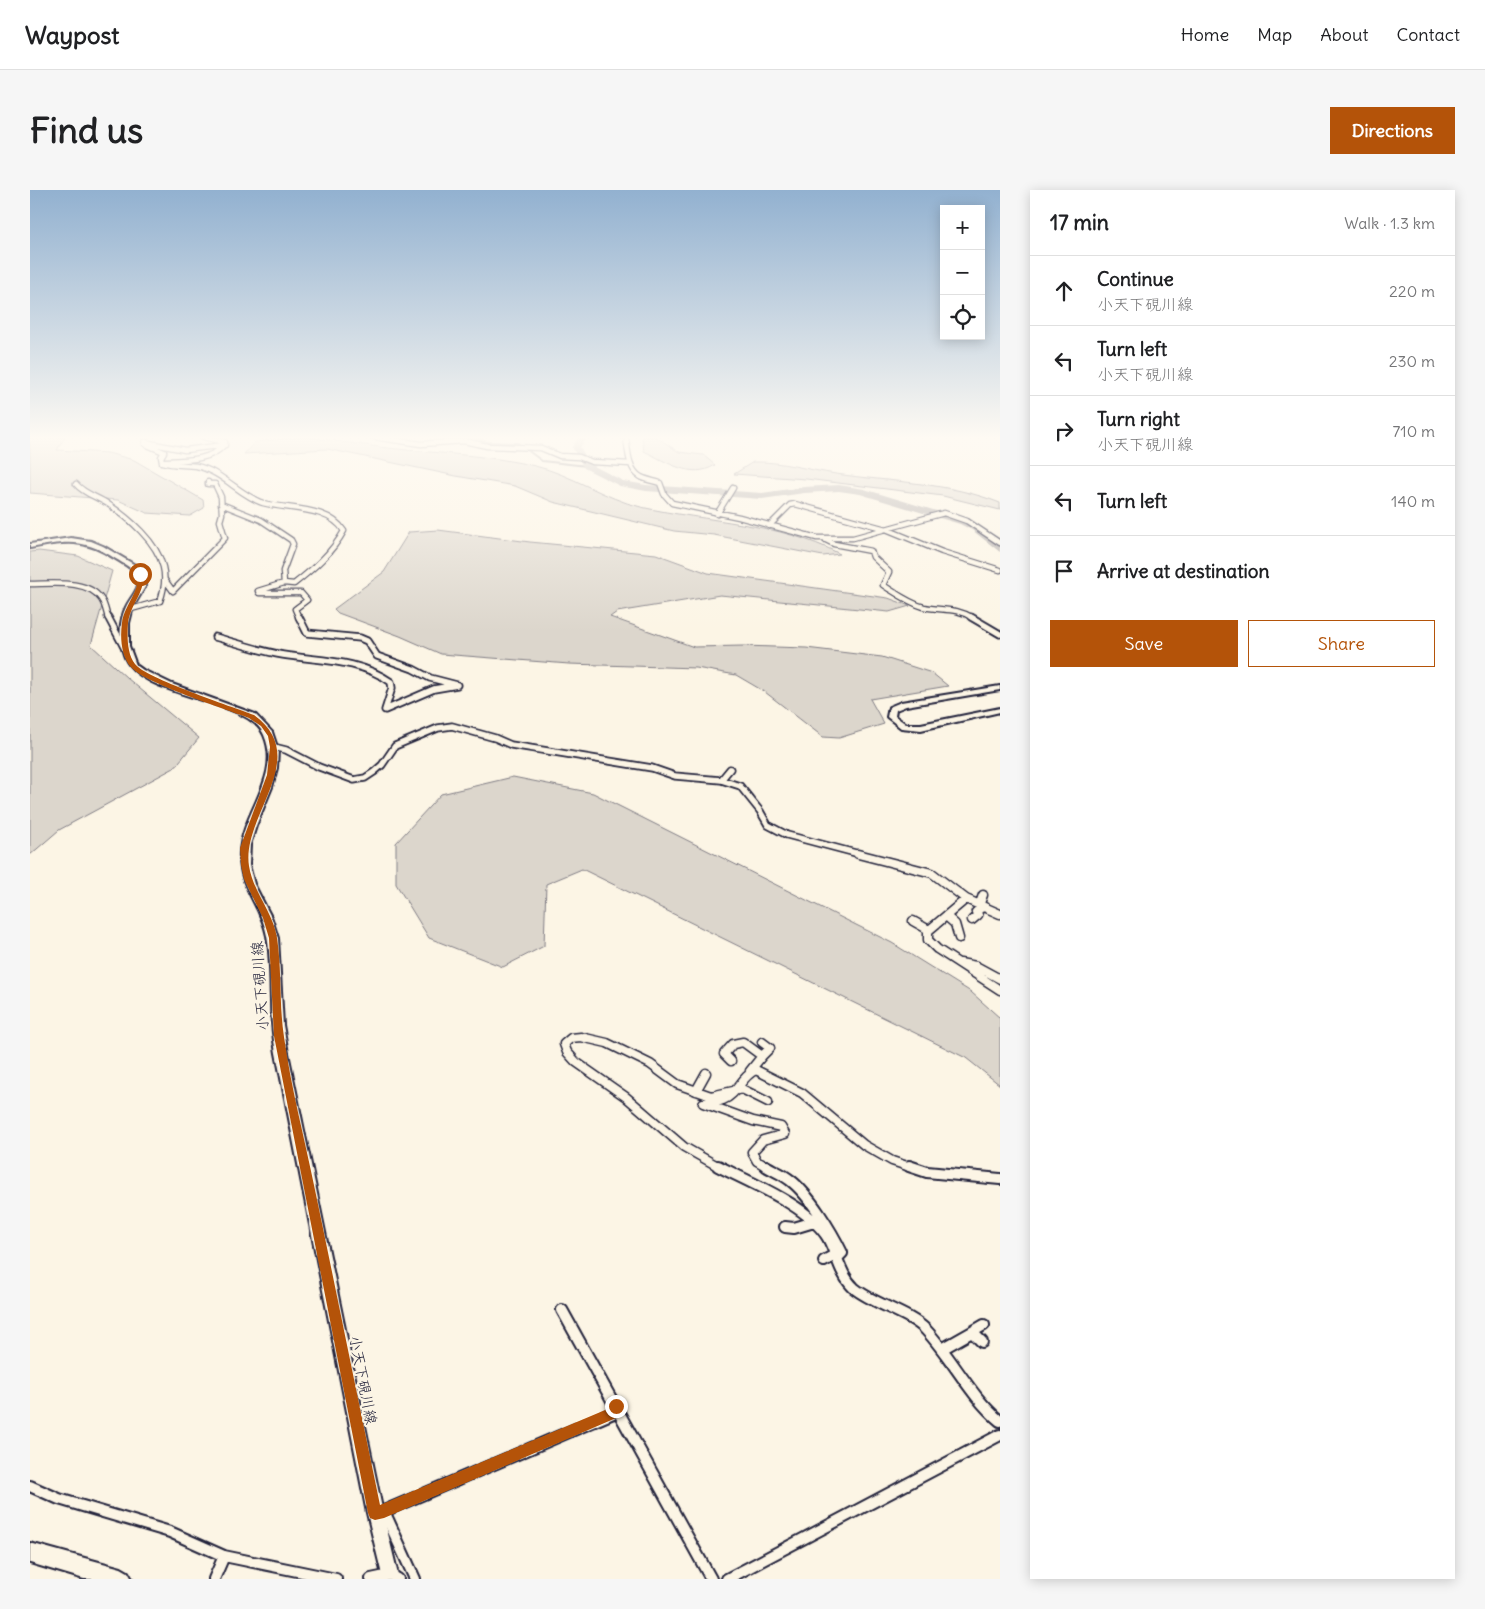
<!DOCTYPE html>
<html lang="en">
<head>
<meta charset="utf-8">
<style>
  body { margin:0; font-family:Delius,"Klee One",sans-serif; background:#f6f6f6; color:#202124 }
  .controls { position:absolute; right:15px; top:15px; display:grid; overflow:hidden; border-radius:0px; box-shadow:0 2px 12px #0003 }
  .controls button { width:45px; height:45px; display:grid; place-items:center; padding:0; border:0; border-bottom:1px solid #e0e0e0; background:#fff; color:#202124; font:25px sans-serif }
  .stop { position:absolute; width:15px; height:15px; margin:-11px; border:4px solid #b45309; border-radius:50%; background:#fff }
  .stop.end { background:#b45309; border-color:#fff; box-shadow:0 1px 5px #0008 }
  .list { margin:0; padding:0; list-style:none }
  h2 { display:flex; justify-content:space-between; align-items:center; height:65px; margin:0; padding:0 20px; font-size:21px }
  h2 small { font-size:16px; font-weight:400; color:#757577 }
  .list li { display:grid; grid-template-columns:32px 1fr auto; gap:15px; align-items:center; box-sizing:border-box; height:70px; padding:0 20px; border-top:1px solid #e0e0e0 }
  .list b { display:block; font-size:19px; white-space:nowrap }
  .list p { margin:0; font-size:16px; white-space:nowrap; color:#757577 }
  .list em { font-size:16px; font-style:normal; color:#757577 }
  .actions { display:flex; gap:10px; padding:15px 20px }
  .actions a { flex:1; padding:11px 0; border:1px solid #b45309; border-radius:0px; text-align:center; font-size:18px; color:#b45309 }
  .actions .main { background:#b45309; color:#fff }
  .icon { flex:none; width:28px; height:28px; fill:none; stroke:currentColor; stroke-width:2; stroke-linecap:round; stroke-linejoin:round }
  .map { position:relative; flex:none; width:970px; height:1389px; overflow:hidden; border-radius:0px }
  header { display:flex; align-items:center; gap:30px; box-sizing:border-box; height:70px; padding:0 25px; background:#fff; border-bottom:1px solid #e0e0e0 }
  header strong { font-size:24px }
  nav { display:flex; gap:28px; margin-inline-start:auto; font-size:18px }
  .intro { display:flex; align-items:center; justify-content:space-between; box-sizing:border-box; height:120px; padding:0 30px }
  h1 { margin:0; font-size:35px }
  .button { padding:12px 22px; border-radius:0px; background:#b45309; color:#fff; font-size:18px; font-weight:700 }
  main { display:flex; gap:30px; padding:0 30px }
  aside { flex:1; background:#fff; border-radius:0px; box-shadow:0 2px 12px #0003 }
  .map>svg:first-child { display:block }
  .green { fill:#dcd6cc; stroke:#7f7c84 }
  .lines { fill:none; stroke-linecap:round; stroke-linejoin:round }
  .stream { stroke:#78757e; stroke-width:2 }
  .river { fill:#b2adab; fill-rule:evenodd }
  .street-far3-casing { stroke:#22223b; stroke-width:7 }
  .street-far2-casing { stroke:#22223b; stroke-width:9 }
  .street-far1-casing { stroke:#22223b; stroke-width:11 }
  .street-casing { stroke:#22223b; stroke-width:14 }
  .secondary-casing { stroke:#22223b; stroke-width:4 }
  .highway-casing { stroke:#22223b; stroke-width:4 }
  .street-far3 { stroke:#fcf5e5; stroke-width:4.5 }
  .street-far2 { stroke:#fcf5e5; stroke-width:5.5 }
  .street-far1 { stroke:#fcf5e5; stroke-width:8 }
  .street { stroke:#fcf5e5; stroke-width:10 }
  .secondary { fill:#fcf5e5; fill-rule:evenodd }
  .highway { fill:#fcf5e5; fill-rule:evenodd }
  .route { fill:#b45309 }
  .labels { text-anchor:middle; stroke-width:4.5; stroke-linejoin:round; paint-order:stroke }
  .street-label { font-size:15px; fill:#22223b; stroke:#fcf5e5 }
</style>
</head>
<body>
<header>
<strong>Waypost</strong>
<nav><a>Home</a><a>Map</a><a>About</a><a>Contact</a></nav>
</header>
<div class="intro"><h1>Find us</h1><a class="button">Directions</a></div>
<main>
<div class="map">
<svg width="970" height="1389" viewBox="0 0 970 1389">
  <rect width="100%" height="100%" fill="#fcf5e5"/>
  <filter id="ink" filterUnits="userSpaceOnUse"><feTurbulence type="fractalNoise" baseFrequency=".02" numOctaves="2"/><feDisplacementMap in="SourceGraphic" scale="10" xChannelSelector="R" yChannelSelector="G"/><feConvolveMatrix kernelMatrix="1 2 1 2 8 2 1 2 1" color-interpolation-filters="sRGB"/></filter>
  <g filter="url(#ink)">
    <path class="green" d="M0,247H35L27,260L78,263L104,270L173,310L174,318L160,326L117,323L88,310L0,303Z
      M275,247C309,251 343,257 377,260C420,264 463,266 505,276C541,284 575,309 611,317C678,332 748,332 810,364L793,366L684,345L644,341L523,312L485,296L426,286L297,259L214,264L225,252Z
      M612,247H626L649,262L673,265L685,275C662,290 637,272 614,261Z
      M723,272C751,271 778,280 806,284C860,292 918,292 970,313V320L913,306L776,289L704,284Z
      M408,340L500,352L626,364L678,383L858,408L880,416L859,422L690,405L587,422L580,427L664,457L713,456L776,458L852,467L902,483L918,496L840,509L854,534L809,548L793,547L735,502L706,485L666,478L539,474L411,464L370,446L308,423L304,419L354,382L379,342Z
      M9,361L48,366L82,381L61,455L97,488L169,548L144,578L29,640L0,665V362Z
      M483,587L563,603L862,753L941,802L970,828V895L936,868L552,679L516,694L514,756L473,777L399,748L366,694V653L411,604Z"/>
    <g class="lines">
      <path class="stream" d="M442,247L458,252L488,253L512,271L557,276"/>
      <path class="river" d="M549,247H558L550,257L560,274L593,291L616,295L732,303L774,297L809,295L834,299L936,330L948,336L970,354V362L942,340L930,334L830,304L809,301L774,303L732,309L616,301L590,296L554,278L542,257Z"/>
      <g class="street-far3-casing">
        <path id="street-far3" d="M174,247L195,252V255
          M344,247L391,254L434,251L457,256L511,258L530,266L549,267L562,272L601,274
          M596,247C598,260 598,280 611,287C617,290 624,291 630,293L634,304L642,313L709,327L787,348H823L914,323L937,331L970,353
          M135,271C154,270 181,271 194,255
          M132,272C145,276 154,274 166,276C192,281 209,305 233,313C258,320 299,316 314,341C302,363 283,379 264,394L254,393L228,401L229,403H271L277,410L265,419L269,428
          M132,272L131,267L134,262L115,254V252L155,260L194,255
          M46,294C54,304 68,307 78,314C99,328 127,352 133,377C136,389 134,400 130,411L98,420
          M191,314L231,330L261,350L263,354L253,381L254,393
          M687,324L703,298
          M739,336L760,315L765,314L856,339L912,362L970,380
          M796,350L804,354L841,361L843,367L859,382L853,395C866,403 879,413 894,417C913,421 925,417 943,428
          M135,390L143,401L195,348L190,331L192,324L191,307L185,294H178V292
          M0,394C21,394 58,389 71,409C75,414 76,422 78,428"/>
      </g>
      <g class="street-far2-casing">
        <path id="street-far2" d="M78,427L95,459
          M269,427L277,443L330,448L337,451L347,466L383,479L400,488L427,495
          M941,427L970,444
          M185,447C207,453 230,461 253,465C290,471 329,469 361,492L362,498L355,520L404,499L427,495
          M244,557L256,560L289,577L324,590L335,588L344,582L352,575L365,556L408,538L422,536L465,548L481,555L622,578L645,586L691,590L710,596L730,621L738,635L757,645L833,665
          M691,590L700,579"/>
      </g>
      <g class="street-far1-casing">
        <path id="street-far1" d="M828,664L902,683L936,709L970,724
          M936,709L898,741V750L907,759L970,800
          M949,716L953,705
          M916,726L925,734L929,748
          M942,730L948,725L946,722L952,717
          M883,731L899,740
          M930,773L946,776L970,789
          M732,852L740,858L732,866
          M701,871L694,864L703,854L713,852L732,866L720,881
          M666,901L676,883
          M691,978L654,957L596,907L546,872L537,862L534,854L541,848L551,847L577,853L620,874L647,894L681,906L712,899L738,912
          M739,978L727,971L722,962L733,950L755,944L751,937L723,931L673,913C680,912 687,913 693,910C708,904 711,886 726,880L772,903L834,955L862,971L883,978"/>
      </g>
      <g class="street-casing">
        <path id="street" d="M688,976C721,993 779,1016 798,1048C807,1064 810,1085 824,1098C843,1114 880,1123 896,1140C923,1169 940,1206 970,1231
          M736,976C744,981 753,984 760,990C779,1004 802,1042 812,1063L807,1068
          M879,976L897,982L970,989
          M755,1037L764,1038L784,1032
          M794,1071L805,1065
          M532,1120L681,1389
          M942,1142L954,1135
          M912,1159L942,1142L952,1152
          M0,1296L29,1309L140,1342L194,1366L306,1389
          M354,1321L588,1221
          M350,1322L354,1321L385,1389
          M184,1389L194,1366
          M341,1389L360,1385L368,1389
          M697,1389L970,1245"/>
      </g>
      <g class="secondary-casing">
        <path id="secondary" d="M41,348L61,351L73,356L105,375L115,386V397L103,417L99,433V456L106,475L113,480L142,494L225,524L242,542L248,560L247,578L242,597L226,636L220,655L219,675L224,694L242,729L248,748L253,835L258,863L353,1323L369,1389H353L337,1323L246,863C243,846 241,829 241,811C240,789 241,767 237,746C231,713 208,699 210,661C213,621 252,586 234,545C218,507 108,509 94,465C89,450 89,431 96,417C101,406 111,399 108,386C103,378 94,374 86,369C53,348 37,351 0,358V354Z
          M970,496V500L876,516L866,520L865,526L876,534H891L970,518V522L891,540L871,538L857,527L859,517L871,512Z"/>
      </g>
      <g class="highway-casing">
        <path id="highway" d="M0,1353L91,1378L98,1382L102,1389H54L0,1373Z"/>
      </g>
      <use href="#street-far3" class="street-far3"/>
      <use href="#street-far2" class="street-far2"/>
      <use href="#street-far1" class="street-far1"/>
      <use href="#street" class="street"/>
      <use href="#secondary" class="secondary"/>
      <use href="#highway" class="highway"/>
    </g>
  </g>
  <linearGradient id="sky" x2="0" y2="1"><stop stop-color="#92b1d0"/><stop offset="0.56" stop-color="#fefaf3"/><stop offset="1" stop-color="#fefaf3" stop-opacity="0"/></linearGradient>
  <rect width="970" height="442" fill="url(#sky)"/>
  <path class="route" d="M110,382L113,384C116,401 100,415 98,433C97,446 97,464 105,474C115,488 203,517 224,525C283,568 211,625 219,676C223,702 243,722 247,748C252,781 249,815 254,847C261,898 275,950 285,1000C307,1105 328,1210 350,1315L580,1218L581,1211L586,1210L590,1211L595,1221L593,1225L354,1328L345,1330L340,1328L338,1323L244,846L239,748L233,728L214,689L211,675L210,658L237,585L240,557L238,546L231,536L219,528C196,519 114,493 101,477C91,466 90,447 92,433C94,415 111,401 107,384Z"/>
  <g class="labels">
    <g class="street-label">
      <text transform="translate(230 796) rotate(-94)" y="5">小天下硯川線</text>
      <text transform="translate(333 1190) rotate(79)" y="5">小天下硯川線</text>
    </g>
  </g>
</svg>
<div class="controls">
<button>+</button>
<button>−</button>
<button><svg class="icon" aria-label="locate" viewBox="0 0 24 24"><circle cx="12" cy="12" r="6"/><path d="M12 2v4M12 18v4M2 12h4M18 12h4"/></svg></button>
</div>
<div class="stop" style="left:110px;top:384px"></div>
<div class="stop end" style="left:586px;top:1216px"></div>
</div>
<aside>
<h2>17 min<small>Walk · 1.3 km</small></h2>
<ul class="list">
<li><svg class="icon" aria-label="ahead" viewBox="0 0 24 24"><path d="M12 20V5M6 11l6-6 6 6"/></svg><div><b>Continue</b><p>小天下硯川線</p></div><em>220 m</em></li>
<li><svg class="icon" aria-label="left" viewBox="0 0 24 24"><path d="M17 20v-9H6M10 6l-5 5 5 5"/></svg><div><b>Turn left</b><p>小天下硯川線</p></div><em>230 m</em></li>
<li><svg class="icon" aria-label="right" viewBox="0 0 24 24"><path d="M7 20v-9h11M14 6l5 5-5 5"/></svg><div><b>Turn right</b><p>小天下硯川線</p></div><em>710 m</em></li>
<li><svg class="icon" aria-label="left" viewBox="0 0 24 24"><path d="M17 20v-9H6M10 6l-5 5 5 5"/></svg><div><b>Turn left</b></div><em>140 m</em></li>
<li><svg class="icon" aria-label="arrive" viewBox="0 0 24 24"><path d="M6 21V4h12l-3 4 3 4H6"/></svg><div><b>Arrive at destination</b></div></li>
</ul>
<div class="actions"><a class="main">Save</a><a>Share</a></div>
</aside>
</main>
</body>
</html>
